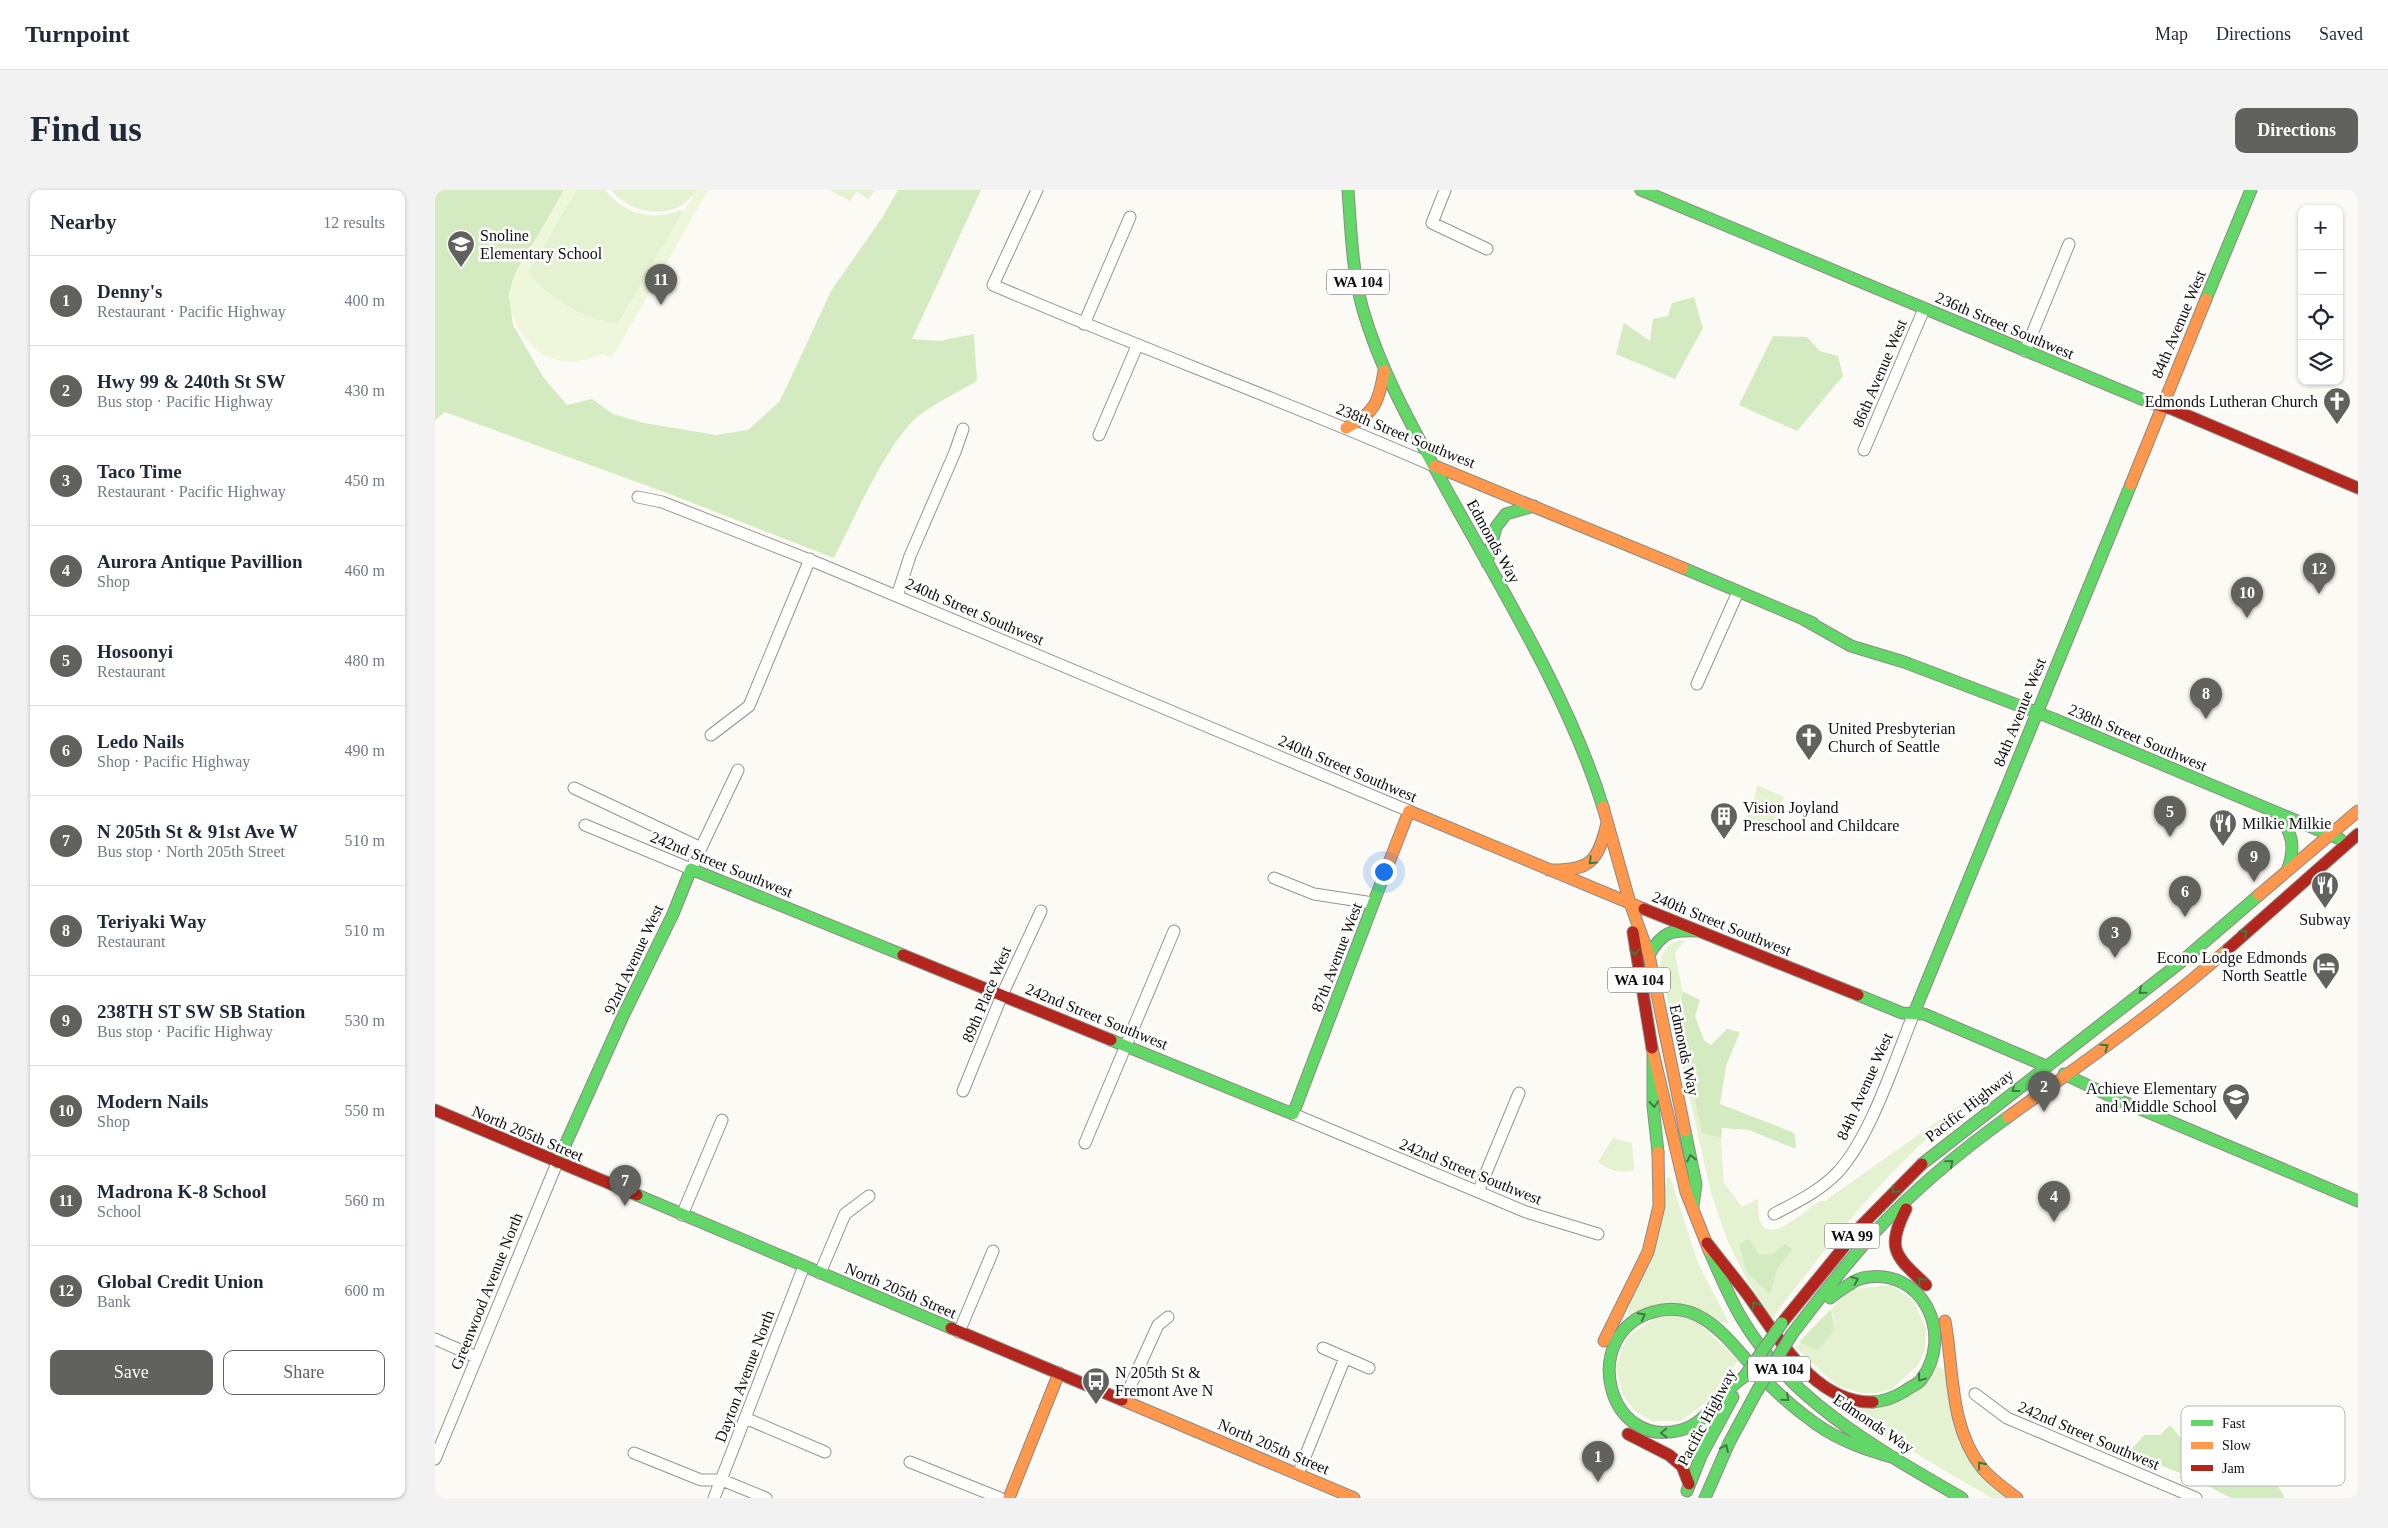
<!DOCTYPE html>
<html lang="en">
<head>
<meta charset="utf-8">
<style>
  body { margin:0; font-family:Georgia,serif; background:#f2f2f3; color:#1f2937 }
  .controls { position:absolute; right:15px; top:15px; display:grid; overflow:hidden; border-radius:10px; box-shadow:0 1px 4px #0004 }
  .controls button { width:45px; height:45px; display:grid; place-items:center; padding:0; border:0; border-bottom:1px solid #e0e1e3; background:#fff; color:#1f2937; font:25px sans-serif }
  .you { position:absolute; left:948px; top:681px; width:18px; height:18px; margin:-12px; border:4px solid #fff; border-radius:50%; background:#1a73e8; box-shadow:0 0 0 8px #1a73e833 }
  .badge { display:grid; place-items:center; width:32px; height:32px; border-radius:50%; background:#61615e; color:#fff; font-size:16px; font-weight:700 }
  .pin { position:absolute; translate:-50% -41px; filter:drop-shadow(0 1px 2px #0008) }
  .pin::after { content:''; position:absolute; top:26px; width:18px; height:15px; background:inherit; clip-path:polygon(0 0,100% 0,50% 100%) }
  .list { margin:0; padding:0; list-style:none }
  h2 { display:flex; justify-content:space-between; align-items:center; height:65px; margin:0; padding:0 20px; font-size:21px }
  h2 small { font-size:16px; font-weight:400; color:#747a83 }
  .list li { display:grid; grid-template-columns:32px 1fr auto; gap:15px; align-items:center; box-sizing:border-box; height:90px; padding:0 20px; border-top:1px solid #e0e1e3 }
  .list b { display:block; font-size:19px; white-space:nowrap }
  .list p { margin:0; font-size:16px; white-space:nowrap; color:#747a83 }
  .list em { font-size:16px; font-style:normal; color:#747a83 }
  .actions { display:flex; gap:10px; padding:15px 20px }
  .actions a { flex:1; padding:11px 0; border:1px solid #61615e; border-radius:10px; text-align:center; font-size:18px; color:#61615e }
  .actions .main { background:#61615e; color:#fff }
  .icon { flex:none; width:28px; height:28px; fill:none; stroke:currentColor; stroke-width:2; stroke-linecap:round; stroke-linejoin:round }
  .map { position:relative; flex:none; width:1923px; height:1308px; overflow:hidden; border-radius:10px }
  header { display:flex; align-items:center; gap:30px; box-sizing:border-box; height:70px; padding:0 25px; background:#fff; border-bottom:1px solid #e0e1e3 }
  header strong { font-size:24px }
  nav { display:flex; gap:28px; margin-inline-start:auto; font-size:18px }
  .intro { display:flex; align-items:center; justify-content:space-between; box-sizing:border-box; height:120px; padding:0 30px }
  h1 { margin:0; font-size:35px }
  .button { padding:12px 22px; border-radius:10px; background:#61615e; color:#fff; font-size:18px; font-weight:700 }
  main { display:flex; gap:30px; padding:0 30px }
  aside { flex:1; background:#fff; border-radius:10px; box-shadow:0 1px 4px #0004 }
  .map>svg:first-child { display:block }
  .green { fill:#e4f2d2 }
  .forest { fill:#d4eac0 }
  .pitch { fill:#eef6dc }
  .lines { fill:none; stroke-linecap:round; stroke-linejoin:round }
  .street-casing { stroke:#959492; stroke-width:13 }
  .fast-casing { stroke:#8c8b88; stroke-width:13 }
  .slow-casing { stroke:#8c8b88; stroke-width:13 }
  .jam-casing { stroke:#8c8b88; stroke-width:13 }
  .street { stroke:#fffefd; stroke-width:11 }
  .fast { stroke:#63d668; stroke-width:11 }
  .slow { stroke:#ff974d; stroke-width:11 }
  .jam { stroke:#b3261e; stroke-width:11 }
  .fast-bridge-casing { stroke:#82827f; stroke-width:13; stroke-linecap:butt }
  .fast-bridge { stroke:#63d668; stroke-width:11 }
  .oneway { stroke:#3d7c40 }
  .labels { text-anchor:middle; stroke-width:5; stroke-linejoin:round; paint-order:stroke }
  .shield { fill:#fff; stroke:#565656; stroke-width:1 }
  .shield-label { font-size:15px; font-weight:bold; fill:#0e0e0e }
  .poi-label { font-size:16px; fill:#0e0e0e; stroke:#fff; text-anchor:start }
  .street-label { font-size:16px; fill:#0e0e0e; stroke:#fff }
  .key { fill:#fff; stroke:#b7b7b7; stroke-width:1 }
  .key-label { font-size:14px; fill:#0e0e0e }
</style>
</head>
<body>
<header>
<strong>Turnpoint</strong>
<nav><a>Map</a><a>Directions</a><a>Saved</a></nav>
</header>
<div class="intro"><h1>Find us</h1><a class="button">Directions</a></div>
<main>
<aside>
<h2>Nearby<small>12 results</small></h2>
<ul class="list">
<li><span class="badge">1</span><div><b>Denny's</b><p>Restaurant · Pacific Highway</p></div><em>400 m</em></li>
<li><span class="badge">2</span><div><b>Hwy 99 &amp; 240th St SW</b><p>Bus stop · Pacific Highway</p></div><em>430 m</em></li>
<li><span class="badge">3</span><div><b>Taco Time</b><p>Restaurant · Pacific Highway</p></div><em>450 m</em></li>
<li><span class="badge">4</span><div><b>Aurora Antique Pavillion</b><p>Shop</p></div><em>460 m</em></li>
<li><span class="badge">5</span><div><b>Hosoonyi</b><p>Restaurant</p></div><em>480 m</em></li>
<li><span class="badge">6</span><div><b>Ledo Nails</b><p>Shop · Pacific Highway</p></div><em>490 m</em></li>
<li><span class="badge">7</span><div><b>N 205th St &amp; 91st Ave W</b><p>Bus stop · North 205th Street</p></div><em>510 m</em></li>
<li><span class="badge">8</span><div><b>Teriyaki Way</b><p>Restaurant</p></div><em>510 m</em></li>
<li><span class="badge">9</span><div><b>238TH ST SW SB Station</b><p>Bus stop · Pacific Highway</p></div><em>530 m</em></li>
<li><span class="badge">10</span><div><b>Modern Nails</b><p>Shop</p></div><em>550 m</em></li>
<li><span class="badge">11</span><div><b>Madrona K-8 School</b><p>School</p></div><em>560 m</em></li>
<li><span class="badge">12</span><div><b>Global Credit Union</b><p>Bank</p></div><em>600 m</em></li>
</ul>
<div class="actions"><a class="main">Save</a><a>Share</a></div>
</aside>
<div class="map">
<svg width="1923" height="1308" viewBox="0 0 1923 1308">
  <rect width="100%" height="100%" fill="#fcfaf4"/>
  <path class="green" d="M141,0H170C190,24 216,32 245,20L248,22L183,134C146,129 118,110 93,83Z
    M176,0H261C243,32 197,26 176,0Z
    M395,0H440L434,9L421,2L415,11Z
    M1322,595L1349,607L1334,644L1308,634L1320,607Z
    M1250,750L1240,763L1247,799L1244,821L1267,943L1286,948L1289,993L1307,1017L1323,1009C1320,1069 1362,1026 1385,1011H1390L1569,884L1570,885C1544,913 1509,932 1482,958C1427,1010 1383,1069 1337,1128L1312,1090L1293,1052L1276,1003L1225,777C1226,762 1233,750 1250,750Z
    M1178,948L1197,953L1199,980C1185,984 1174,980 1163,972Z
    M1235,987L1263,1073L1294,1133L1192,1125L1232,988Z
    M1456,1095L1478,1110L1491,1138L1490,1159L1483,1175L1457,1199L1441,1203H1426L1401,1195L1360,1157L1400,1130L1395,1120L1417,1099Z
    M1221,1127L1261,1130L1303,1171L1274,1210L1246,1231H1217L1200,1221L1188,1205L1181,1177L1192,1147Z
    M1501,1176L1511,1180L1514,1210L1570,1308H1557L1551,1305L1438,1238L1405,1215L1427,1217Z"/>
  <path class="forest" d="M2,0H129L74,103L78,135L108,187L132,215L157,209L178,224L209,233L281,245L313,240L345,211L396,101L447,28L463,0H546L477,149L505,151L539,144L542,191C523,202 503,212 486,224C454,247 418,331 399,368L232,303L10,222L0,230V4Z
    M1259,107L1268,138L1240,189L1181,164L1189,133L1215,151L1218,129L1233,126L1237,113Z
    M1338,146L1372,147L1385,161L1403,166L1408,186L1362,241L1304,215Z
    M1247,801L1265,810L1260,826L1269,850L1276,855L1292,839L1305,842L1291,876L1285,914L1357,942L1360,945L1361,959L1314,940L1287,938L1286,948L1267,943L1244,836Z
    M1314,1049L1324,1065L1337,1064L1350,1054L1357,1059L1342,1079L1335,1104L1312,1082L1304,1054Z
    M1395,1120C1403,1138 1396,1148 1382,1160L1364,1152Z
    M1807,1228L1815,1246L1849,1244L1832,1280L1848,1304L1849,1308H1796L1753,1286L1693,1263L1709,1245H1725L1735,1235L1757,1261L1788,1253Z"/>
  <path class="pitch" d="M129,0H141L93,83C118,110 146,129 183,134L261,0H273L177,168L168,164C147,173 123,176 103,161C81,144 68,114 79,86C84,74 93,61 100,50C110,33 119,17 129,0Z"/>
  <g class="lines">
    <g class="street-casing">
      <path id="street" d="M602,0L558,95C704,158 853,212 999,276
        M1010,0L997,33L1052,59
        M649,134L695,27
        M1590,161L1634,54
        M664,245L702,156
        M1429,260L1489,119
        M203,307L227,312L385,374L974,621
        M462,406L475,366L520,262L528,239
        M1262,494L1303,402
        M276,545L314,516L375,369
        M139,598L266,658
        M150,635L256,679L303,580
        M839,688L879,704L938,713
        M528,901L567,805L606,721
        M858,924L1091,1022L1163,1044
        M650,953L739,741
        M1043,1002L1084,903
        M1339,1024C1362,1012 1385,1001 1403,982C1436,946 1460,870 1479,823
        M247,1025L287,930
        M385,1083L410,1024L434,1006
        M524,1142L558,1061
        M0,1149L41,1167
        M888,1158L934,1178
        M1540,1204L1572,1228L1761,1308
        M689,1210L723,1135L733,1127
        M310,1228L390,1262
        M199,1263L266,1290H287L331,1308
        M0,1269L122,973
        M475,1272L565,1308
        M863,1284L910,1168
        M279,1308L369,1076"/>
    </g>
    <g class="fast-casing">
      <path id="fast" d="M913,0C916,40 917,81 928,120C946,182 978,238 1009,295C1065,397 1133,505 1168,617
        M1206,0L1716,213
        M1771,109L1816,0
        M1052,373L1061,337L1071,324L1099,316
        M1248,378L1378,433
        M1370,430L1416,456L1469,472L1619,529L1905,649
        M1842,624C1858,643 1861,657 1852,681
        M1214,765C1227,742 1235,740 1261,741
        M1423,805L1467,823L1489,824L1611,876
        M1479,823L1696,294
        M676,850L858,924L948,688
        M1218,866V916L1223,962
        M1629,884L1677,907L1923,1011
        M1250,941L1261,994L1258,1016
        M122,973L188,826L238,724L256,679L468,765
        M1487,974L1746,772L1824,705
        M202,1005L516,1138
        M1274,1060C1284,1083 1294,1107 1307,1129C1356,1212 1446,1261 1527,1308
        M1395,1108C1404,1102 1417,1090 1428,1088C1488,1076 1520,1145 1486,1190C1483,1194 1475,1197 1470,1201C1460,1207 1451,1211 1438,1212
        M1357,1144C1384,1109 1411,1073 1441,1041C1480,999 1527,960 1573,927
        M1309,1187C1286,1201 1273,1233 1246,1240C1171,1261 1144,1143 1218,1122C1269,1107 1296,1155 1327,1187C1343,1204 1361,1220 1381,1234C1405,1251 1432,1260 1460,1268
        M1252,1301L1266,1266L1298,1207
        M1270,1308L1294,1253L1322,1201"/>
    </g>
    <g class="slow-casing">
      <path id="slow" d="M911,238C940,223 944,212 949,181
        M1000,276L1248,378
        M1696,294L1771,109
        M1168,617L1195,713L1214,765L1250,941
        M1114,680C1155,681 1163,672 1172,633
        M948,688L974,621L1209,719
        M1824,705L1923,621
        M1217,858L1251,1002L1274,1060
        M1573,927C1648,873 1724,820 1793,759
        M1510,1131C1519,1180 1514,1237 1547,1278C1557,1290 1570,1299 1582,1308
        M1169,1151L1213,1062L1224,1016L1223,962
        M687,1210L919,1308
        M574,1308L624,1183"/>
    </g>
    <g class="jam-casing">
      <path id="jam" d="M1716,213L1737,219L1923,298
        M1209,719L1423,805
        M1198,742L1217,858
        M1793,759L1923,644
        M468,765L676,850
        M0,920L202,1005
        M1471,1019C1450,1060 1461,1066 1491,1095
        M1272,1053C1285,1070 1299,1087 1312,1104C1343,1146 1378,1213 1438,1212
        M1347,1133L1426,1036L1487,974
        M516,1138L687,1210
        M1193,1244L1234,1265L1247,1276L1254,1294"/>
    </g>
    <use href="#street" class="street"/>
    <use href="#fast" class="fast"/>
    <use href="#slow" class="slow"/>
    <use href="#jam" class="jam"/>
    <g class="fast-bridge-casing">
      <path id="fast-bridge" d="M1309,1187L1347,1133
        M1322,1201L1357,1144"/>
    </g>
    <use href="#fast-bridge" class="fast-bridge"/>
  </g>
  <defs><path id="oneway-chevron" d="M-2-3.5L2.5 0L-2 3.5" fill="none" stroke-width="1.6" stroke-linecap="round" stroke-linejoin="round" transform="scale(1.25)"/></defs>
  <g class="oneway">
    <use href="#oneway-chevron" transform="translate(1157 671) rotate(136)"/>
    <use href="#oneway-chevron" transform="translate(1809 743) rotate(-42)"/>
    <use href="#oneway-chevron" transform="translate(1200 762) rotate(83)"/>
    <use href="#oneway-chevron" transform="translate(1707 801) rotate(141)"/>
    <use href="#oneway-chevron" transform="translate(1670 857) rotate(-35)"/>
    <use href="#oneway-chevron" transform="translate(1580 899) rotate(143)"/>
    <use href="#oneway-chevron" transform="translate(1219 914) rotate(86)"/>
    <use href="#oneway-chevron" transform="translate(1256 968) rotate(-102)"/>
    <use href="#oneway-chevron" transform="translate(1515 973) rotate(-41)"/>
    <use href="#oneway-chevron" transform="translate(1460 1000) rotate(134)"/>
    <use href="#oneway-chevron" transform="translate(1420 1090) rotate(-25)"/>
    <use href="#oneway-chevron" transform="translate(1486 1091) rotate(-134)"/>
    <use href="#oneway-chevron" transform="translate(1320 1115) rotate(-125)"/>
    <use href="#oneway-chevron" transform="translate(1207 1126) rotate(-27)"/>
    <use href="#oneway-chevron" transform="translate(1486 1188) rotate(127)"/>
    <use href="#oneway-chevron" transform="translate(1351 1208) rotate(41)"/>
    <use href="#oneway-chevron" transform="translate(1229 1243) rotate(179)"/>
    <use href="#oneway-chevron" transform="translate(1290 1258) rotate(-65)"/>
    <use href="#oneway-chevron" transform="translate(1546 1275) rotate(-128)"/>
  </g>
  <defs>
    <g id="school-pin" transform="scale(1.4375)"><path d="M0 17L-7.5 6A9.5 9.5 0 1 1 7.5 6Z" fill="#61615e" stroke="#fff"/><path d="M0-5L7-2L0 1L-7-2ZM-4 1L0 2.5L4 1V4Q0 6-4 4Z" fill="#fff"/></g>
    <g id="church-pin" transform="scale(1.4375)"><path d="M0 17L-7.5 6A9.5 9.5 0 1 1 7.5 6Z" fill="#61615e" stroke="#fff"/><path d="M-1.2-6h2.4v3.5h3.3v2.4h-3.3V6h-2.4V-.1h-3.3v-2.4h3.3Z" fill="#fff"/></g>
    <g id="building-pin" transform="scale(1.4375)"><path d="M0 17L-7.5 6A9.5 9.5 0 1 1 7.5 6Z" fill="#61615e" stroke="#fff"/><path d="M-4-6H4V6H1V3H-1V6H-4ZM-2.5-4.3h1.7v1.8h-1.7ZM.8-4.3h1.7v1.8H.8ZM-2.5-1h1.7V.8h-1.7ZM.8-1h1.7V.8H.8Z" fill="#fff"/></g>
    <g id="restaurant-pin" transform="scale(1.4375)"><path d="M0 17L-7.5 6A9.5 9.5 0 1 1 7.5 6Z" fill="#61615e" stroke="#fff"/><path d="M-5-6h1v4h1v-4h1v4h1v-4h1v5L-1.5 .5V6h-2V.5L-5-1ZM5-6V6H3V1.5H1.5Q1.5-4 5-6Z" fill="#fff"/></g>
    <g id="hotel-pin" transform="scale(1.4375)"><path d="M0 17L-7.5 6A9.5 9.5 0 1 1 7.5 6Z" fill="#61615e" stroke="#fff"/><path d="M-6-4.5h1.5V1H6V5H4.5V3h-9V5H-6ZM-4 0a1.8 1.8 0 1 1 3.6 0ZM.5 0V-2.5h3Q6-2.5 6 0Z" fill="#fff"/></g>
    <g id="bus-pin" transform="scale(1.4375)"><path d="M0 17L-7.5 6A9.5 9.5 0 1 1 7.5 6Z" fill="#61615e" stroke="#fff"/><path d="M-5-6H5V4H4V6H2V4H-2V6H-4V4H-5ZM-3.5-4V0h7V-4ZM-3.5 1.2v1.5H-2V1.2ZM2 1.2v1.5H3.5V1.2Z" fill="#fff"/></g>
  </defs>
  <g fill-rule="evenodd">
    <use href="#school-pin" x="26" y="54"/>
    <use href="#church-pin" x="1902" y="211"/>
    <use href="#church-pin" x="1374" y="547"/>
    <use href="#building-pin" x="1289" y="626"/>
    <use href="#restaurant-pin" x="1788" y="633"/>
    <use href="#restaurant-pin" x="1890" y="695"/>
    <use href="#hotel-pin" x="1891" y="776"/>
    <use href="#school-pin" x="1801" y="907"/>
    <use href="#bus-pin" x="661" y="1191"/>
  </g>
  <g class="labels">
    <g class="shield">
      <rect x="892" y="79.5" width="62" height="25" rx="4"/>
      <rect x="1173" y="777.5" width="62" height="25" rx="4"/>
      <rect x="1389.5" y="1033.5" width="55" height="25" rx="4"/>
      <rect x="1313" y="1166.5" width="62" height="25" rx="4"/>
    </g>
    <g class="shield-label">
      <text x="923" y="97">WA 104</text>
      <text x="1204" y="795">WA 104</text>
      <text x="1417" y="1051">WA 99</text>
      <text x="1344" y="1184">WA 104</text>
    </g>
    <g class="poi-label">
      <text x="45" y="51">Snoline<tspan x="45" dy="18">Elementary School</tspan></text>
      <text x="1883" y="217" text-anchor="end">Edmonds Lutheran Church</text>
      <text x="1393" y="544">United Presbyterian<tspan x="1393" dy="18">Church of Seattle</tspan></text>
      <text x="1308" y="623">Vision Joyland<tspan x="1308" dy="18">Preschool and Childcare</tspan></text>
      <text x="1807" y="639">Milkie Milkie</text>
      <text x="1890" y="735" text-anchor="middle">Subway</text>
      <text x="1872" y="773" text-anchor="end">Econo Lodge Edmonds<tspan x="1872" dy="18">North Seattle</tspan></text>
      <text x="1782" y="904" text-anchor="end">Achieve Elementary<tspan x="1782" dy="18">and Middle School</tspan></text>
      <text x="680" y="1188">N 205th St &amp;<tspan x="680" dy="18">Fremont Ave N</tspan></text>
    </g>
    <g class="street-label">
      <text transform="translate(1743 134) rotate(-67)" y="6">84th Avenue West</text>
      <text transform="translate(1570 135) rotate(23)" y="6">236th Street Southwest</text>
      <text transform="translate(1444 183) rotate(-67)" y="6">86th Avenue West</text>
      <text transform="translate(971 245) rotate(22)" y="6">238th Street Southwest</text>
      <text transform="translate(1059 351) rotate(61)" y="6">Edmonds Way</text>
      <text transform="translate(540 421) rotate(23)" y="6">240th Street Southwest</text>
      <text transform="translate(1584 522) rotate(-68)" y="6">84th Avenue West</text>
      <text transform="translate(1703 547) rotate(23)" y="6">238th Street Southwest</text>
      <text transform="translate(913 578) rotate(23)" y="6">240th Street Southwest</text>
      <text transform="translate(287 674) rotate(22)" y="6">242nd Street Southwest</text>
      <text transform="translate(1287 733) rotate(22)" y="6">240th Street Southwest</text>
      <text transform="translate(901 767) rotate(-69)" y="6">87th Avenue West</text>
      <text transform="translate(198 769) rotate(-65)" y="6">92nd Avenue West</text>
      <text transform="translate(551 804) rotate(-67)" y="6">89th Place West</text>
      <text transform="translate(662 826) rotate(22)" y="6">242nd Street Southwest</text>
      <text transform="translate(1250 860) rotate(78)" y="6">Edmonds Way</text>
      <text transform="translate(1429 896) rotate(-66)" y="6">84th Avenue West</text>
      <text transform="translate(1534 915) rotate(-38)" y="6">Pacific Highway</text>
      <text transform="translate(93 943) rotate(23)" y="6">North 205th Street</text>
      <text transform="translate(1036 981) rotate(22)" y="6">242nd Street Southwest</text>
      <text transform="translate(466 1100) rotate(23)" y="6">North 205th Street</text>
      <text transform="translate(51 1101) rotate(-68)" y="6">Greenwood Avenue North</text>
      <text transform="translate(309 1186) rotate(-69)" y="6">Dayton Avenue North</text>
      <text transform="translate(1271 1227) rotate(-62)" y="6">Pacific Highway</text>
      <text transform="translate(1439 1233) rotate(34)" y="6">Edmonds Way</text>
      <text transform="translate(1654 1245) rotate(23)" y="6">242nd Street Southwest</text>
      <text transform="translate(839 1256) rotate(23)" y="6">North 205th Street</text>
    </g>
  </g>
  <rect x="1746" y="1216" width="164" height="80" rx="8" class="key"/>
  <rect x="1756" y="1230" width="22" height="6" fill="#63d668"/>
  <rect x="1756" y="1252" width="22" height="7" fill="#ff974d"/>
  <rect x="1756" y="1275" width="22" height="6" fill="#b3261e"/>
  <g class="key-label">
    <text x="1787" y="1238">Fast</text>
    <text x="1787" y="1260">Slow</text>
    <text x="1787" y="1283">Jam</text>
  </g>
</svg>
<div class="controls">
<button>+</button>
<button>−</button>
<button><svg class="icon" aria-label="locate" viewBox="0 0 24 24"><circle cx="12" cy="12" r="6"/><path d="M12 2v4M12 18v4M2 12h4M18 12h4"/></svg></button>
<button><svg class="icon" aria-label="layers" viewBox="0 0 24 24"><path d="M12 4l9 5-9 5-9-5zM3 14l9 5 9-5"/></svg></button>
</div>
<div class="you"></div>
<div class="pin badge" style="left:1163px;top:1292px">1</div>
<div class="pin badge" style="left:1609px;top:922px">2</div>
<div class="pin badge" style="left:1680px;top:768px">3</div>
<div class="pin badge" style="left:1619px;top:1032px">4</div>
<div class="pin badge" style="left:1735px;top:647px">5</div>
<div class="pin badge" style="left:1750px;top:727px">6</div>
<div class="pin badge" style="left:190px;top:1016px">7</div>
<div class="pin badge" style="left:1771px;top:529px">8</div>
<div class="pin badge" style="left:1819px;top:692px">9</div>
<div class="pin badge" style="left:1812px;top:428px">10</div>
<div class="pin badge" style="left:226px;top:115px">11</div>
<div class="pin badge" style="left:1884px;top:404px">12</div>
</div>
</main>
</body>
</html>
